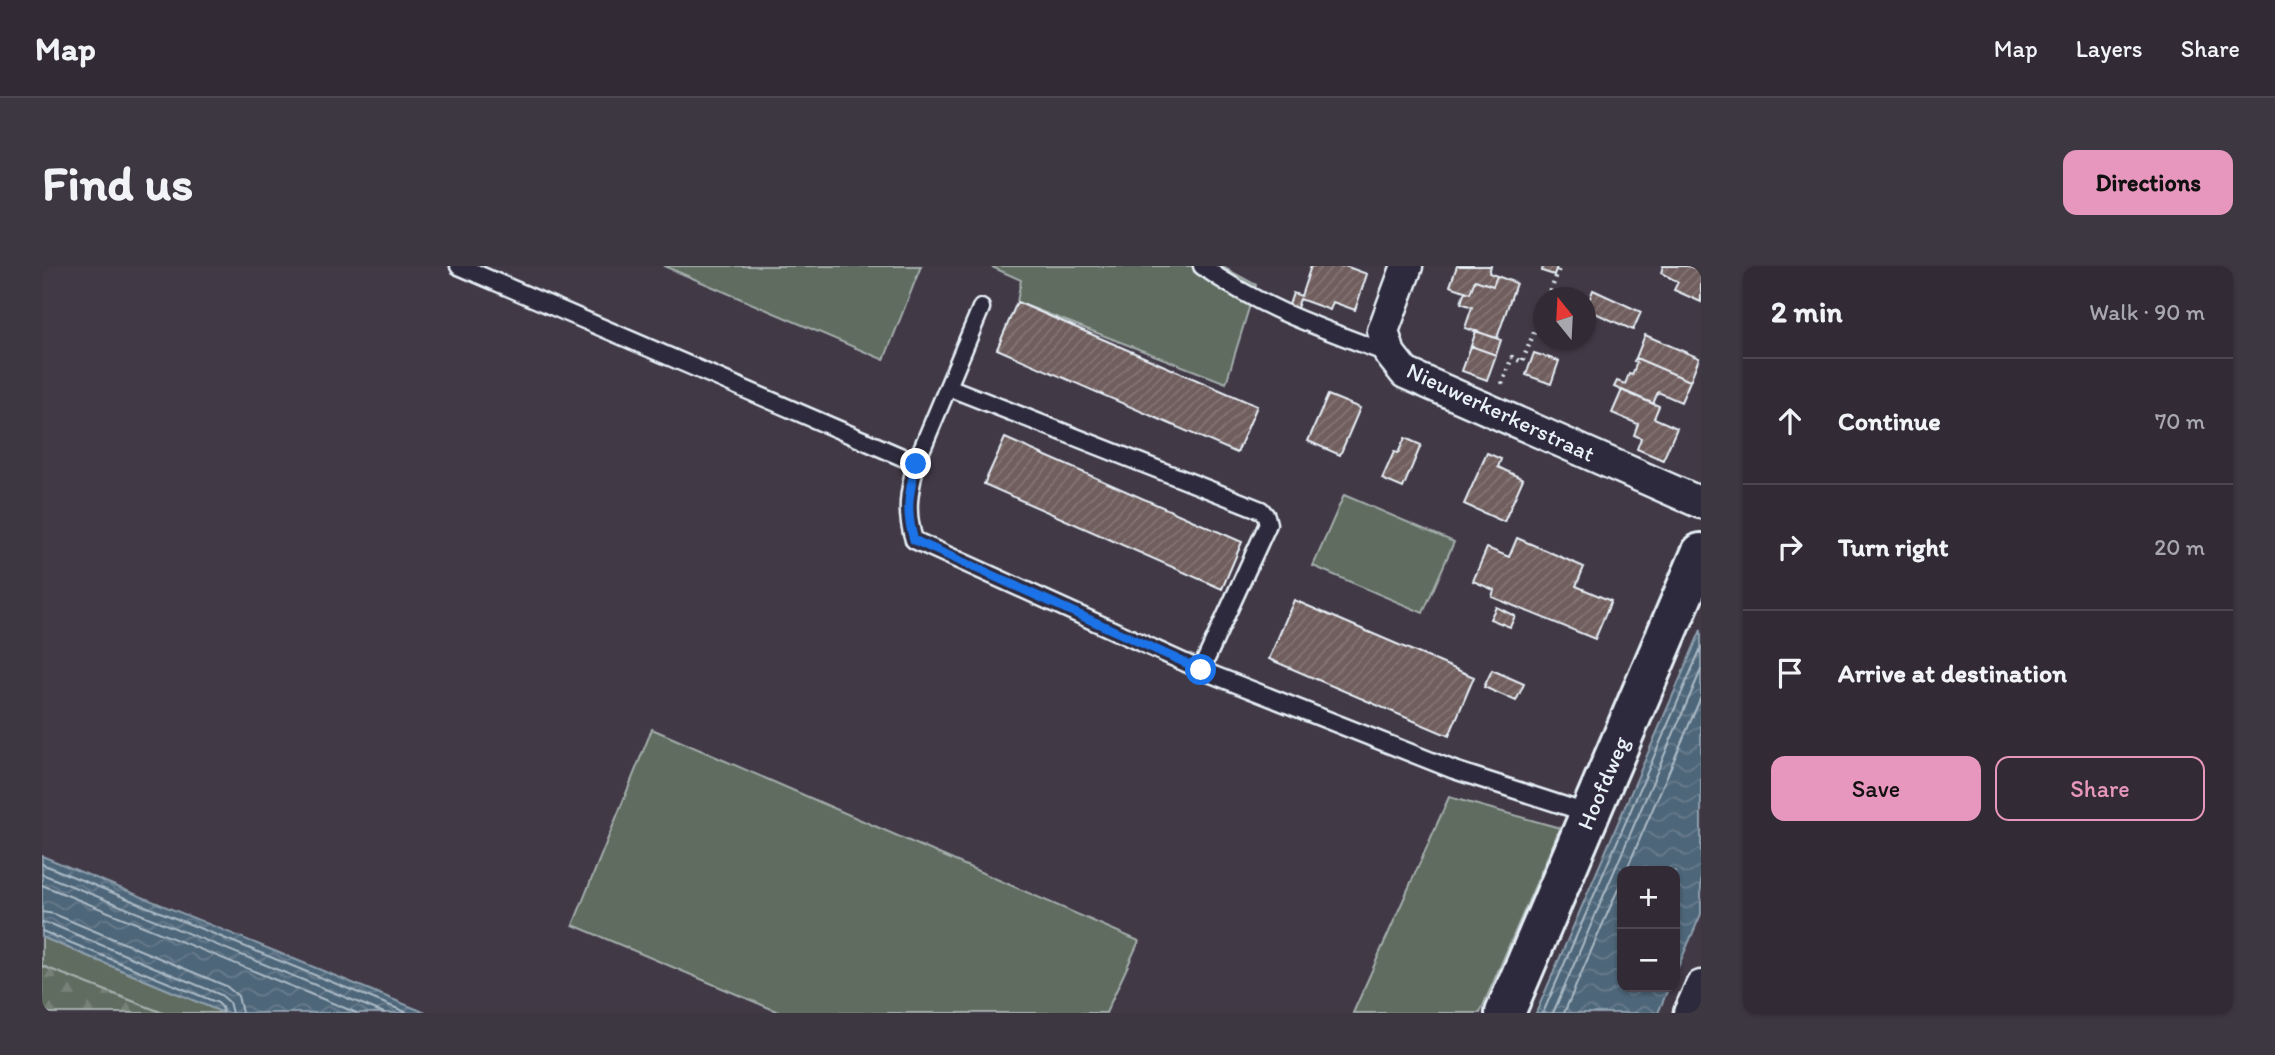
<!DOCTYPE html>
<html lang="en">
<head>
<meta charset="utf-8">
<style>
  body { margin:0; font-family:Itim,sans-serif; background:#3d3741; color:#f1f3f6 }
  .controls { position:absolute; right:21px; bottom:21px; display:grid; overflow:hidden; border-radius:14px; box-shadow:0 2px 5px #0004 }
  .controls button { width:63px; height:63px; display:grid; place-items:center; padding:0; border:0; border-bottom:2px solid #4d4750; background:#322b35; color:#f1f3f6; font:35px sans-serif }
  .compass { position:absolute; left:1491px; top:21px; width:63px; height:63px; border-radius:50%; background:#322b35; box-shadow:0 2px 5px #0004; rotate:342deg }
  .stop { position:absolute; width:21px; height:21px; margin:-16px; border:5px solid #1a73e8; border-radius:50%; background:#fff }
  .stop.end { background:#1a73e8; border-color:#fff; box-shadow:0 2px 7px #0008 }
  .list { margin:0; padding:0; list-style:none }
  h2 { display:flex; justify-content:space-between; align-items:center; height:91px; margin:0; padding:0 28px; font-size:30px }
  h2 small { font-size:23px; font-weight:400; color:#a8a7ad }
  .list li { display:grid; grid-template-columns:46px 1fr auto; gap:21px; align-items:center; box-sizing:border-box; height:126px; padding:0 28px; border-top:2px solid #4d4750 }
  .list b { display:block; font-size:26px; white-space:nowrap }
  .list em { font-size:23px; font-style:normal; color:#a8a7ad }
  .actions { display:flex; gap:14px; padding:21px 28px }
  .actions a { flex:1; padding:16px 0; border:2px solid #e797bd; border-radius:14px; text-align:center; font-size:24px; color:#e797bd }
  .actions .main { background:#e797bd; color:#111 }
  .icon { flex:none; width:38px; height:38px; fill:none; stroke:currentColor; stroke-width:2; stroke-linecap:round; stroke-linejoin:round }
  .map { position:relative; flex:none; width:1659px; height:747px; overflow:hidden; border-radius:14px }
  header { display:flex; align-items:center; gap:42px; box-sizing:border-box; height:98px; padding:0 35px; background:#322b35; border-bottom:2px solid #4d4750 }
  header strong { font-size:33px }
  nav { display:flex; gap:38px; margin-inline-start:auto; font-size:24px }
  .intro { display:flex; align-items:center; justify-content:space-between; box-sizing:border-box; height:168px; padding:0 42px }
  h1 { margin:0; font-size:49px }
  .button { padding:18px 32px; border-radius:14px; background:#e797bd; color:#111; font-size:24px; font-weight:700 }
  main { display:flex; gap:42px; padding:0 42px }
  aside { flex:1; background:#322b35; border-radius:14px; box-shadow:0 2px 5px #0004 }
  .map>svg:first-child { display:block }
  .grass { fill:#616c61; stroke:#a4aeac; stroke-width:2 }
  .forest { fill:url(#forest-firs); stroke:#a4aeac; stroke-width:2 }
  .water { fill:url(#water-waves); stroke:#8c9eac; stroke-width:2 }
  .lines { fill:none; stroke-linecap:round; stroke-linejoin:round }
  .shore { stroke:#aab9c5; stroke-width:2 }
  .building { fill:url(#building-hatch); stroke:#e8f1f8; stroke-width:2 }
  .lane-casing { stroke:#e8f1f8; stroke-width:21 }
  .street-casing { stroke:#e8f1f8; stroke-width:35 }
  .secondary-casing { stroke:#e8f1f8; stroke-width:44 }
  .path { stroke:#e8f1f8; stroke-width:4.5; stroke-dasharray:2 5; stroke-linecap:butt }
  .lane { stroke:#2f2a3d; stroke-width:16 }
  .street { stroke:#2f2a3d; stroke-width:30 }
  .secondary { stroke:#2f2a3d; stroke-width:38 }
  .route { stroke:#1a73e8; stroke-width:9 }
  .labels { text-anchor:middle; stroke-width:5; stroke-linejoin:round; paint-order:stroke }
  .street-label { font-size:23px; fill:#e8f1f8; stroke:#2f2a3d }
</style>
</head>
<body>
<header>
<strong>Map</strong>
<nav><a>Map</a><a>Layers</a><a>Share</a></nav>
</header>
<div class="intro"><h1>Find us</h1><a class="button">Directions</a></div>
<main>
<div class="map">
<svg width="1659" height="747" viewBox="0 0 1659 747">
  <defs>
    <pattern id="forest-firs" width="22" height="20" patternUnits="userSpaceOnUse" patternTransform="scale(1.75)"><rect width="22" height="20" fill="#616c61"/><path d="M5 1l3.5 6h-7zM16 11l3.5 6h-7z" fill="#788178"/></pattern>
    <pattern id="water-waves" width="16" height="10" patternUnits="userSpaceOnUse" patternTransform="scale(1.75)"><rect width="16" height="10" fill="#4e6679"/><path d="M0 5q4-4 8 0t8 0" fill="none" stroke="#687c8d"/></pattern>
    <pattern id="building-hatch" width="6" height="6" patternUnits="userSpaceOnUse" patternTransform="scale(1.75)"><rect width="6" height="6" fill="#705d5d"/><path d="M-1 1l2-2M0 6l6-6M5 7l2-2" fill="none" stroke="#847575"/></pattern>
  </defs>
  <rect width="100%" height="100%" fill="#423947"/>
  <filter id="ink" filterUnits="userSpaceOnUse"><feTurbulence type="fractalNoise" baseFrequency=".0143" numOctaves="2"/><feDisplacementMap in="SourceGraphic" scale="14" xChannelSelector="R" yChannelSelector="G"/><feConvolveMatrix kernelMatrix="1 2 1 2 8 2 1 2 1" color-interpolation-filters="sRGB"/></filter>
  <g filter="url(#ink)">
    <path class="grass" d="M622,0H879L842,94Z
      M948,0H1179L1214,19L1184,117L975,36L979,14Z
      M1302,229L1412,276L1381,347L1271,300Z
      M610,463L1097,675L1064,747H739L531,659Z
      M1407,531L1518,562L1438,747H1311Z
      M0,671L182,747H121L0,700Z"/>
    <path class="forest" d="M0,700L121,747H0Z"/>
    <path class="water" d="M1659,364V648L1633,708V605H1580V721H1627L1616,747H1494Z
      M0,591V590L384,747H182L0,671Z"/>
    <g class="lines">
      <path class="shore" d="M0,598L366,747
        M1584,605L1659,431
        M0,608L342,747
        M0,619L315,747
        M0,646L12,648L184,720L196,730L200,747
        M0,657L9,658L179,729L187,736L190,747
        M0,665L176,737L180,741L181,747
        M1501,747L1659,382
        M1511,747L1659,404
        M1522,747L1580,614"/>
    </g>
    <path class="building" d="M1269,0H1303L1325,8L1313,44L1291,36L1288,44L1258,33L1254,45L1246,42L1251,27L1259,30Z
      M1415,0H1449L1447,7L1455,10L1451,20L1433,14L1428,27L1408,20Z
      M1501,0H1515L1512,9L1500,5Z
      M1621,0H1647L1659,5V36L1632,24L1636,16L1619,7Z
      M1455,10L1474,17L1455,72L1423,62L1430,41L1419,37L1423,25L1428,27L1433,14L1451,20Z
      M1551,24L1599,46L1591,64L1544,43Z
      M975,36L1215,140L1195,187L955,83Z
      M1434,65L1459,74L1454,89L1429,80Z
      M1603,69L1657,92L1648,115L1594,92Z
      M1429,80L1454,89L1445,114L1420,105Z
      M1492,87L1517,95L1509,118L1484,109Z
      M1594,92L1648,115L1639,136L1616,126L1611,138L1572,121L1575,115L1583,118L1587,108L1590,109L1595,96L1592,95Z
      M1580,124L1617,140L1612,152L1635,162L1621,194L1595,183L1599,172L1592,169L1596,158L1570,147Z
      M1286,129L1318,142L1298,189L1266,175Z
      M963,172L1200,276L1180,323L942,218Z
      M1363,172L1379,179L1361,222L1340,213L1352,186L1356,187Z
      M1445,187L1459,193L1456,201L1481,213L1462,256L1422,238Z
      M1475,272L1542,301L1534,320L1569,335L1553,373L1450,331L1452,324L1431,315L1445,282L1467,291Z
      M1252,334L1432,411L1407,470L1227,393Z
      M1454,341L1473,350L1468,361L1448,353Z
      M1450,404L1482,418L1474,435L1442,421Z"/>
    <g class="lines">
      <g class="lane-casing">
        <path id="lane" d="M417,0L874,197C867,226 863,245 872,274L1159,404L1412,504L1548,548
          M1160,0C1218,42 1281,63 1348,88
          M906,121L1219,244L1224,250L1226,258L1159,404
          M874,197L939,42"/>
      </g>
      <g class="street-casing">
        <path id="street" d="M1365,0L1341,65L1348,88L1363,107L1659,237
          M1647,747L1659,720"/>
      </g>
      <g class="secondary-casing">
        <path id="secondary" d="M1463,747L1659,287"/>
      </g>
      <path class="path" d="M1506,32L1518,0
        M1460,118L1470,91L1480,96L1502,42"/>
      <use href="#lane" class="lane"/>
      <use href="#street" class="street"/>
      <use href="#secondary" class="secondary"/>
    </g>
  </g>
  <g class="lines" filter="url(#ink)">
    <path class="route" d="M874,198C867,226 863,245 872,274L1159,404"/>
  </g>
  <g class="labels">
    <g class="street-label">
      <text transform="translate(1459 146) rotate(25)" y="8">Nieuwerkerkerstraat</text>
      <text transform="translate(1561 517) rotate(-67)" y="8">Hoofdweg</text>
    </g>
  </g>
</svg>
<div class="controls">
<button>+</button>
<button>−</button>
</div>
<svg class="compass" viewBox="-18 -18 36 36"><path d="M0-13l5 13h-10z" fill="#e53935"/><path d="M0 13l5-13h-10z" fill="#a8a7ad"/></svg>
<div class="stop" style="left:1159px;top:404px"></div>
<div class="stop end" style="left:874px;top:198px"></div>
</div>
<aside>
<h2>2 min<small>Walk · 90 m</small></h2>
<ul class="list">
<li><svg class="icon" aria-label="ahead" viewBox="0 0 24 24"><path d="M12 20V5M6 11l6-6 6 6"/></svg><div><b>Continue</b></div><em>70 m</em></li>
<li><svg class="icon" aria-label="right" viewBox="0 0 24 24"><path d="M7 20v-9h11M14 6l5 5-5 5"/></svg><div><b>Turn right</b></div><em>20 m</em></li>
<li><svg class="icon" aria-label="arrive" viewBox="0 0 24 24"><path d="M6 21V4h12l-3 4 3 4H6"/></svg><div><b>Arrive at destination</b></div></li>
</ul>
<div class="actions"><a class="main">Save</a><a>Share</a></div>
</aside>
</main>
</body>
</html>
